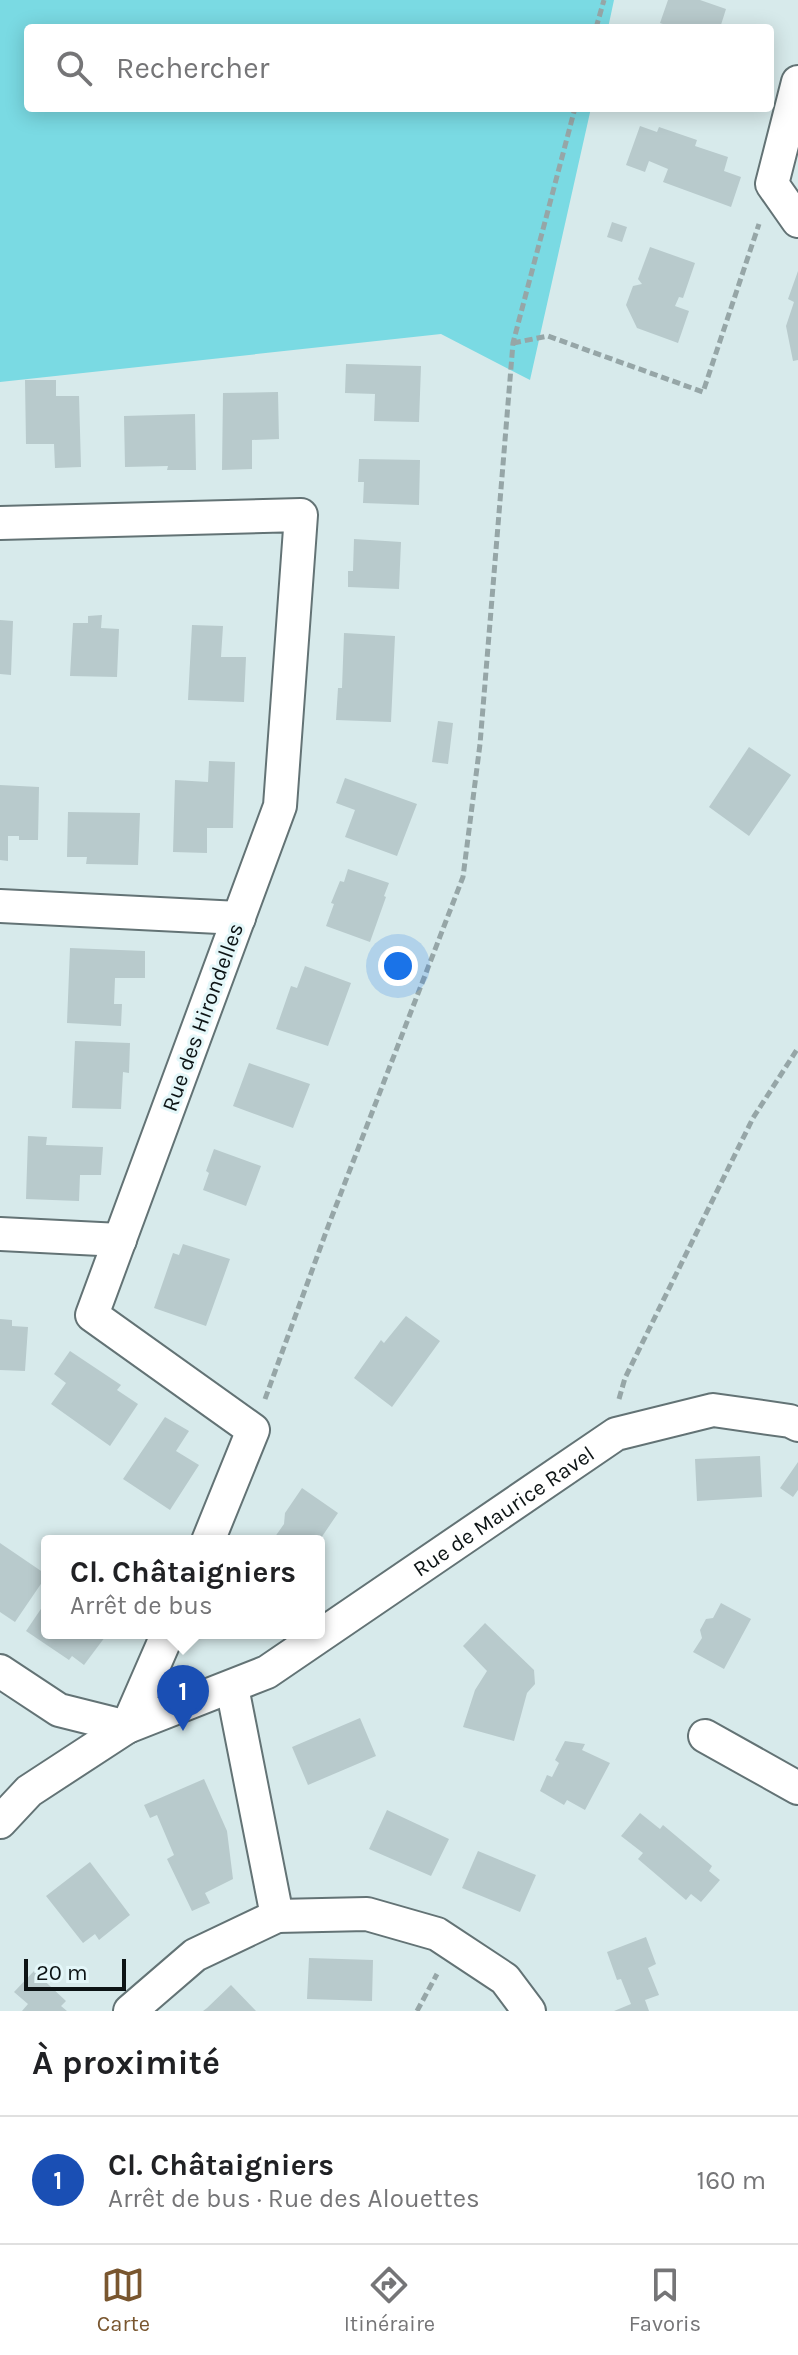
<!DOCTYPE html>
<html lang="fr">
<head>
<meta charset="utf-8">
<style>
  body { margin:0; font-family:Karla,sans-serif; background:#f6f6f6; color:#202124 }
  .scale { position:absolute; left:24px; bottom:20px; width:102px; box-sizing:border-box; padding-left:8px; border:4px solid #0d1415; border-top:0; font-size:22px; line-height:28px; white-space:nowrap; color:#0d1415; -webkit-text-stroke:6px #e4f7f9; paint-order:stroke }
  .you { position:absolute; left:398px; top:966px; width:28px; height:28px; margin:-20px; border:6px solid #fff; border-radius:50%; background:#1a73e8; box-shadow:0 0 0 12px #1a73e833 }
  .badge { display:grid; place-items:center; width:52px; height:52px; border-radius:50%; background:#79562f; color:#fff; font-size:26px; font-weight:700 }
  .pin { position:absolute; translate:-50% -66px; filter:drop-shadow(0 2px 4px #0008) }
  .pin::after { content:''; position:absolute; top:42px; width:28px; height:24px; background:inherit; clip-path:polygon(0 0,100% 0,50% 100%) }
  .popup { position:absolute; left:41px; top:1535px; width:284px; height:104px; box-sizing:border-box; display:grid; place-content:center; border-radius:8px; background:#fff; filter:drop-shadow(0 2px 6px #0005); font-size:26px; white-space:nowrap; color:#757577 }
  .popup b { font-size:30px; color:#202124 }
  .popup::after { content:''; position:absolute; left:50%; top:100%; margin-left:-16px; border:16px solid transparent; border-top-color:#fff }
  .list { margin:0; padding:0; list-style:none }
  h2 { display:flex; justify-content:space-between; align-items:center; height:104px; margin:0; padding:0 32px; font-size:34px }
  h2 small { font-size:26px; font-weight:400; color:#757577 }
  .list li { display:grid; grid-template-columns:52px 1fr auto; gap:24px; align-items:center; box-sizing:border-box; height:128px; padding:0 32px; border-top:2px solid #e0e0e0 }
  .list b { display:block; font-size:30px; white-space:nowrap }
  .list p { margin:0; font-size:26px; white-space:nowrap; color:#757577 }
  .list em { font-size:26px; font-style:normal; color:#757577 }
  .icon { flex:none; width:44px; height:44px; fill:none; stroke:currentColor; stroke-width:2; stroke-linecap:round; stroke-linejoin:round }
  .map { position:relative; flex:none; width:798px; height:2011px; overflow:hidden }
  .search { position:absolute; background:#fff; box-shadow:0 4px 20px #0003; left:24px; right:24px; top:24px; height:88px; display:flex; align-items:center; gap:20px; box-sizing:border-box; padding:0 28px; border-radius:8px; color:#757577; font-size:30px }
  .sheet { height:232px; background:#fff }
  nav { display:flex; justify-content:space-around; align-items:center; box-sizing:border-box; height:112px; border-top:2px solid #e0e0e0; background:#fff; font-size:22px; color:#757577 }
  nav a { display:grid; justify-items:center; gap:4px }
  nav .on { color:#79562f }
  .map>svg:first-child { display:block }
  .green { fill:#7adae3 }
  .building { fill:#b8cacc }
  .lines { fill:none; stroke-linecap:round; stroke-linejoin:round }
  .minor-casing { stroke:#637375; stroke-width:36 }
  .path { stroke:#96a6a7; stroke-width:5; stroke-dasharray:8 4; stroke-linecap:butt }
  .minor { stroke:#fff; stroke-width:32 }
  .labels { text-anchor:middle; stroke-width:6; stroke-linejoin:round; paint-order:stroke }
  .street-label { font-size:22px; fill:#0d1415; stroke:#e4f7f9 }
</style>
</head>
<body>
<div class="map">
<svg width="798" height="2011" viewBox="0 0 798 2011">
  <rect width="100%" height="100%" fill="#d7eaeb"/>
  <path class="green" d="M0,0H614L608,28H28V108H591L530,380L441,334L0,382Z"/>
  <path class="building" d="M668,0H700L726,9L720,28H674L660,23Z
    M640,126L657,132L659,127L697,140L695,146L728,157L724,171L741,177L731,207L663,182L668,169L649,161L645,172L626,165Z
    M612,222L627,227L622,242L607,237Z
    M650,247L695,263L683,298L679,297L675,306L689,311L678,343L637,328L626,305L633,286L642,284L638,279Z
    M798,271V360L793,361L786,326L794,302L788,299Z
    M346,364L421,366L419,422L374,421L375,394L345,393Z
    M25,380H56V396H79L81,467L55,468L54,444H26Z
    M278,392L279,439L252,440V469L222,470L223,393Z
    M195,414L196,470H167L168,466L125,467L124,416Z
    M359,459L420,460L419,505L363,503L364,482H358Z
    M354,539L401,542L399,589L348,587V571H353Z
    M102,615L101,628L119,629L117,677L70,676L73,623H88V616Z
    M0,620L13,621L11,675L0,674Z
    M192,625L223,626L221,657H246L244,702L188,700Z
    M344,633L395,636L391,722L336,720L338,688H342Z
    M438,721L453,723L448,764L432,762Z
    M749,747L791,775L749,836L709,807Z
    M209,761L235,762L233,828H207V853L173,852L175,780L208,782Z
    M345,778L417,804L397,856L345,837L355,810L336,803Z
    M0,785L39,787L38,840H19V836H8V861L0,860Z
    M68,812L140,813L138,865L86,864L87,857H67Z
    M348,869L389,883L384,896L386,897L370,942L326,926L334,904L331,903L340,881L344,882Z
    M70,948L145,951V978H115L114,1004H122L121,1026L67,1023Z
    M305,966L351,983L328,1046L276,1029L291,986L297,988Z
    M75,1041L130,1043L129,1073L123,1072L121,1109L72,1108Z
    M249,1063L310,1084L293,1128L233,1106Z
    M28,1136L47,1137L46,1145L103,1147L101,1175H80L79,1201L26,1199Z
    M214,1149L261,1166L246,1206L203,1190L209,1173L206,1171Z
    M183,1244L230,1259L206,1326L154,1308L173,1253L179,1255Z
    M406,1316L440,1341L392,1407L354,1378L381,1340L384,1343Z
    M0,1319L12,1320V1326L28,1327L25,1371L0,1370Z
    M70,1351L121,1385L117,1390L138,1404L110,1446L51,1404L66,1383L54,1374Z
    M165,1417L189,1431L176,1451L199,1465L170,1510L123,1479Z
    M760,1456L762,1497L697,1501L695,1459Z
    M798,1462V1490L793,1497L780,1488Z
    M302,1488L338,1513L319,1541H272L284,1524L285,1513Z
    M0,1543L47,1575L15,1622L0,1612Z
    M47,1600V1633H108L84,1665L72,1656L69,1660L26,1631Z
    M721,1603L751,1619L724,1669L693,1652L702,1638L700,1630L706,1619L713,1618Z
    M485,1623L534,1670L535,1684L527,1693L514,1741L463,1727L475,1690L487,1671L463,1646Z
    M360,1718L376,1756L308,1785L292,1747Z
    M565,1741L585,1744L582,1750L610,1763L585,1810L567,1800L564,1805L540,1791L547,1775L552,1777L559,1763L555,1760Z
    M204,1779L227,1831L233,1879L205,1893L210,1903L192,1911L167,1859L174,1855L157,1815L150,1818L144,1805Z
    M387,1810L449,1839L431,1876L369,1849Z
    M640,1813L660,1829L663,1825L712,1866L709,1871L720,1880L701,1902L691,1894L686,1900L638,1859L643,1853L621,1836Z
    M478,1851L536,1875L520,1912L462,1888Z
    M90,1862L130,1915L99,1940L95,1934L83,1943L46,1896Z
    M646,1937L656,1964L648,1968L659,1995L645,2000L649,2011H614L631,2004L621,1979L617,1980L607,1952Z
    M309,1958L373,1960L372,2001L307,1999Z
    M34,1971L66,2001L61,2006L67,2011H22L28,2004L14,1992Z
    M231,1985L256,2011H203L207,2008Z"/>
  <g class="lines">
    <g class="minor-casing">
      <g id="minor">
        <path d="M798,82L772,184L798,221"/>
        <path d="M0,523L301,515L280,806L92,1315L253,1430L208,1541"/>
        <path d="M0,906L239,918"/>
        <path d="M0,1234L120,1240"/>
        <path d="M0,1671L59,1710L127,1727"/>
        <path d="M127,1727L168,1633"/>
        <path d="M705,1736L798,1788"/>
        <path id="s1" d="M0,1822L29,1791L127,1727L267,1672L616,1434L713,1410L790,1421L798,1425"/>
        <path d="M277,1916L367,1914L437,1934L505,1979L529,2011"/>
        <path d="M130,2011L195,1955L277,1916L232,1687"/>
      </g>
    </g>
    <path class="path" d="M596,28L604,0
      M513,343L548,336L703,392L759,224
      M265,1399L329,1224L463,877L480,744L513,343L575,108
      M619,1399L625,1378L753,1118L798,1048
      M417,2011L437,1974"/>
    <use href="#minor" class="minor"/>
  </g>
  <g class="labels">
    <g class="street-label">
      <text transform="translate(202 1017) rotate(-70)" y="8">Rue des Hirondelles</text>
      <text dy="8" stroke="none"><textPath href="#s1" startOffset="596">Rue de Maurice Ravel</textPath></text>
    </g>
  </g>
</svg>
<div class="scale">20 m</div>
<div class="you"></div>
<div class="pin badge" style="left:183px;top:1731px;background:#1a4fb4">1</div>
<div class="popup"><b>Cl. Châtaigniers</b>Arrêt de bus</div>
<div class="search"><svg class="icon" aria-label="search" viewBox="0 0 24 24"><circle cx="10" cy="10" r="6"/><path d="M15 15l6 6"/></svg>Rechercher</div>
</div>
<section class="sheet">
<h2>À proximité<small></small></h2>
<ul class="list">
<li><span class="badge" style="background:#1a4fb4">1</span><div><b>Cl. Châtaigniers</b><p>Arrêt de bus · Rue des Alouettes</p></div><em>160 m</em></li>
</ul>
</section>
<nav>
<a class="on"><svg class="icon" aria-label="map" viewBox="0 0 24 24"><path d="M3 6l6-2 6 2 6-2v14l-6 2-6-2-6 2zM9 4v14M15 6v14"/></svg>Carte</a>
<a><svg class="icon" aria-label="directions" viewBox="0 0 24 24"><path d="M12 3l9 9-9 9-9-9zM9 14v-3h6M13 9l2 2-2 2"/></svg>Itinéraire</a>
<a><svg class="icon" aria-label="saved" viewBox="0 0 24 24"><path d="M7 4h10v16l-5-4-5 4z"/></svg>Favoris</a>
</nav>
</body>
</html>
